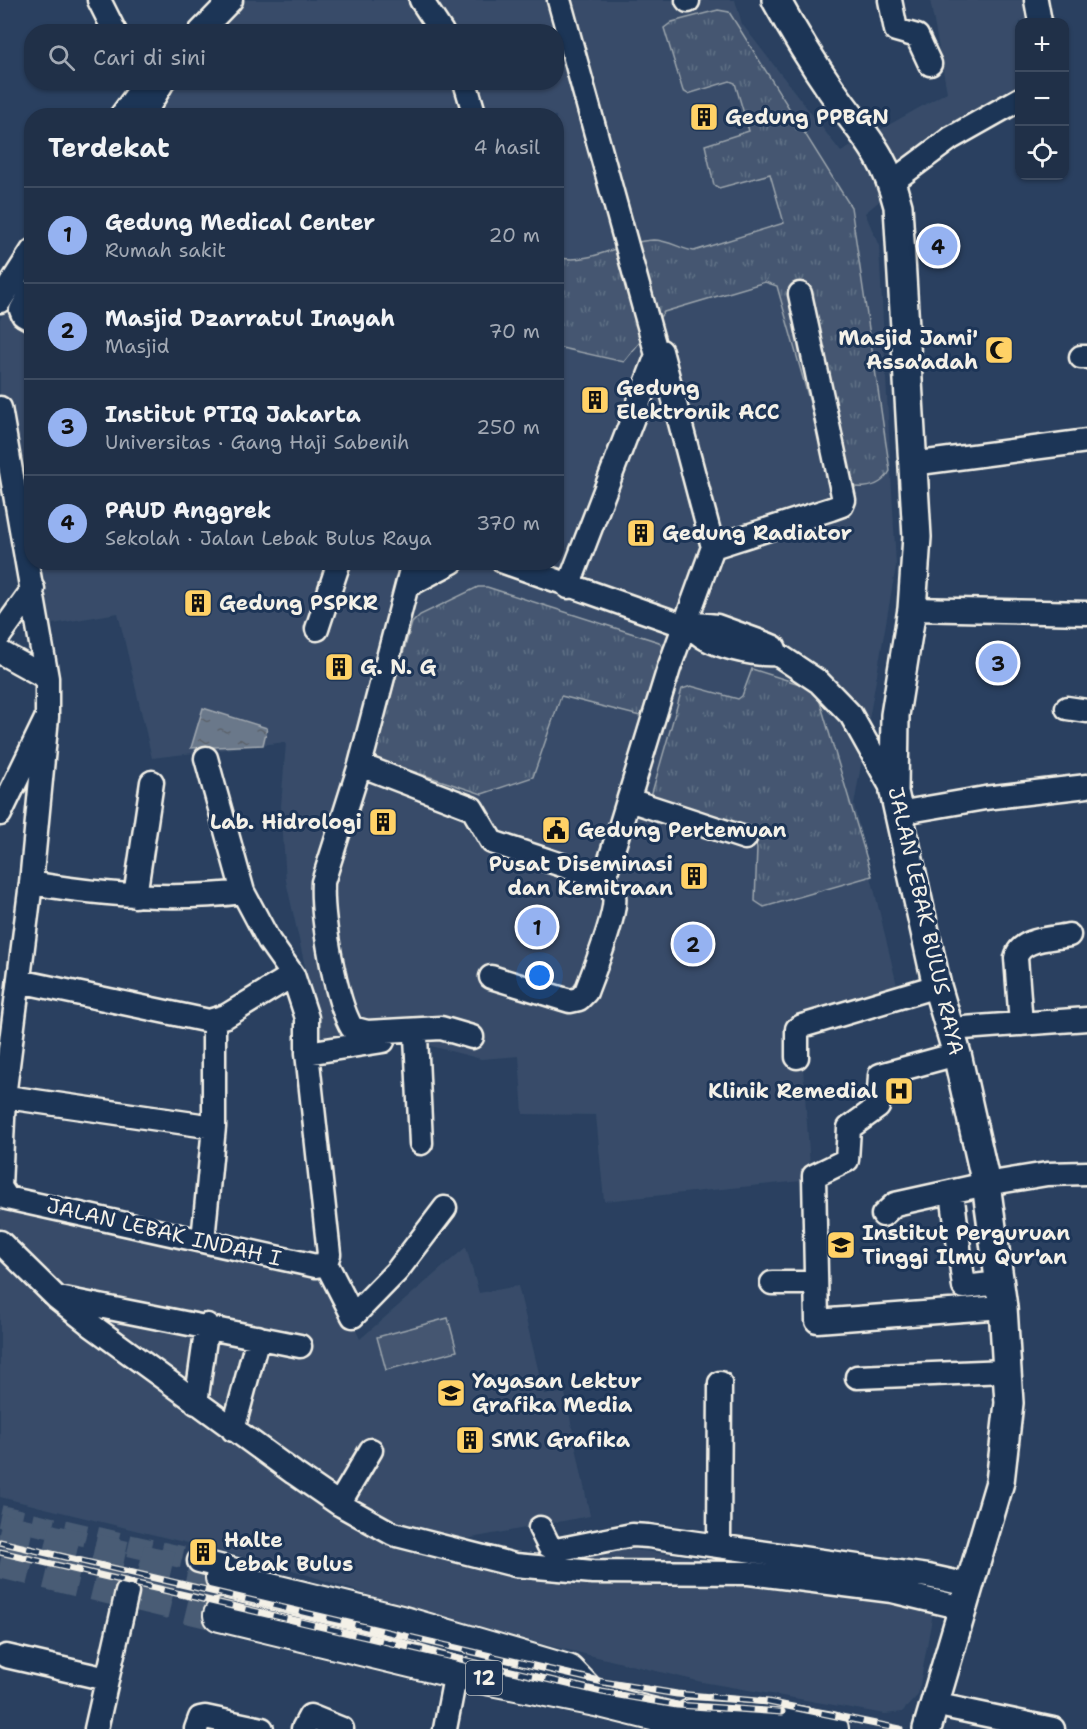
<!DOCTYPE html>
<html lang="id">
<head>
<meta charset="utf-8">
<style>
  body { margin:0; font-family:"Shantell Sans",sans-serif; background:#2d3c52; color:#f1f3f6 }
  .controls { position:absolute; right:18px; top:18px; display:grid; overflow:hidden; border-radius:12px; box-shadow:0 2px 4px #0004 }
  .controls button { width:54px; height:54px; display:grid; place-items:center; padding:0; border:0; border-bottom:2px solid #3d4b60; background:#203048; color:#f1f3f6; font:30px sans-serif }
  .you { position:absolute; left:540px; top:976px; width:21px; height:21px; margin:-15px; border:4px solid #fff; border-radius:50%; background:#1a73e8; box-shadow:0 0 0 9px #1a73e833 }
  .badge { display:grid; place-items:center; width:39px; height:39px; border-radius:50%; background:#95b2f1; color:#111; font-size:20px; font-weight:700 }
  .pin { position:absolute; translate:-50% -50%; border:3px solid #fff; box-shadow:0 2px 6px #0006 }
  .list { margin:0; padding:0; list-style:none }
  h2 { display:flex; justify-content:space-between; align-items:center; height:78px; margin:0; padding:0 24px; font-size:26px }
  h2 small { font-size:20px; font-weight:400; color:#a2a9b4 }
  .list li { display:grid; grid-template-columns:39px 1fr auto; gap:18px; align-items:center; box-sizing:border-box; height:96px; padding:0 24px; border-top:2px solid #3d4b60 }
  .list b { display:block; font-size:22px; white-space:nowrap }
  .list p { margin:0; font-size:20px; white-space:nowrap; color:#a2a9b4 }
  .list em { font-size:20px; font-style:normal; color:#a2a9b4 }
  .icon { flex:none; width:33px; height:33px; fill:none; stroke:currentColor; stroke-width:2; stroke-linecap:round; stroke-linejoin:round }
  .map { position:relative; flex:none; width:1087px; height:1729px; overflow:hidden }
  .search { position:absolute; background:#203048; box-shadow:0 2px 4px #0004; left:24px; top:24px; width:540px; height:66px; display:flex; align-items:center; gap:15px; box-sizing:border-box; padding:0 21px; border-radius:24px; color:#a2a9b4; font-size:22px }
  .panel { position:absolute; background:#203048; box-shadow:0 2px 4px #0004; left:24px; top:108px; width:540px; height:462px; border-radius:24px }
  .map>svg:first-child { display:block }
  .built { fill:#374c69 }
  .park { fill:url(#park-tufts); stroke:#9ca4ac; stroke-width:1.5 }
  .garden { fill:#445771; stroke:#9ca4ac; stroke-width:1.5 }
  .water { fill:url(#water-ripples); stroke:#a1a8b0; stroke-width:1.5 }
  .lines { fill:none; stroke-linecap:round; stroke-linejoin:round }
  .minor-tunnel { stroke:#485b74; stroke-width:22; stroke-dasharray:22 11; stroke-linecap:butt }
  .highway-tunnel { stroke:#485b74; stroke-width:32; stroke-dasharray:32 16; stroke-linecap:butt }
  .minor-casing { stroke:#f4f1e8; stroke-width:27 }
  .major-casing { stroke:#f4f1e8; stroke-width:32 }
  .highway-casing { stroke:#f4f1e8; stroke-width:36 }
  .minor { stroke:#1d3557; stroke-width:22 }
  .major { stroke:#1d3557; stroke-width:27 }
  .highway { stroke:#1d3557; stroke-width:32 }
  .rail-casing { stroke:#f4f1e8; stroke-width:7 }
  .rail { stroke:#1d3557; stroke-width:4.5; stroke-dasharray:14; stroke-linecap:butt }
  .labels { text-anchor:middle; stroke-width:6; stroke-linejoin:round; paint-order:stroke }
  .shield { fill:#1d3557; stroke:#b4b9bc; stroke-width:1.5 }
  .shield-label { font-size:20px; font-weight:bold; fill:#f4f1e8 }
  .poi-label { font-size:21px; font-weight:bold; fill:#f4f1e8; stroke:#1d3557; text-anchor:start }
  .street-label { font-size:21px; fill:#f4f1e8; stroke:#1d3557 }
</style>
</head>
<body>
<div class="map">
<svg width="1087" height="1729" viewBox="0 0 1087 1729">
  <defs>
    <pattern id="park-tufts" width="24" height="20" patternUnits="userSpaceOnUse" patternTransform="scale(1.5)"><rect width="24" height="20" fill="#445771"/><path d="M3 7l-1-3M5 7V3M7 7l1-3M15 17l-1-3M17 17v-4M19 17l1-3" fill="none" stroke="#607085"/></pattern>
    <pattern id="water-ripples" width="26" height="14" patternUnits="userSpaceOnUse" patternTransform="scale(1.5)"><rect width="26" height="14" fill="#6a788a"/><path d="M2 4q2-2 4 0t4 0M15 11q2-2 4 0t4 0" fill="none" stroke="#5b626b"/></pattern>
  </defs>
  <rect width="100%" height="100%" fill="#2a4060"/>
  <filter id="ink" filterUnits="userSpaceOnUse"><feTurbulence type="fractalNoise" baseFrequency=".0167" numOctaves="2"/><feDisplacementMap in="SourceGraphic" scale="12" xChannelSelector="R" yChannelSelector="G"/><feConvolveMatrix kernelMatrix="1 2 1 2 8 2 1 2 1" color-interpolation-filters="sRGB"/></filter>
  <g filter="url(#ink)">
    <path class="built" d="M215,0H735L742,24L841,152L947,92L930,0H1024L1028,22H1020L1019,86L865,213L879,246L896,566L854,805L900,998L800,1025L811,1180L604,1201L596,1115L523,1114L519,1056L481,1059L393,1036L322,1043L286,881L281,806L286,742L152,758L118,613L41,626L0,414V319L31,272L32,562H556V116L137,115L159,83L556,82V32L194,31Z
      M0,1204L316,1277L330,1278L360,1339L466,1247L479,1293L518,1286L544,1394L565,1393L590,1516L455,1541L555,1562L628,1549L710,1560L775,1562L937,1591L918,1695L902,1712L885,1714L702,1682L455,1623L277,1565L0,1497Z"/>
    <path class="park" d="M718,10L729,12L851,207L890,471C878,493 852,489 832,481L777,286L765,282L664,312L624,362L557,347L556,257C591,266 620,241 653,240C669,240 680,249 694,251L784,223L770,174L719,188L714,185L705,145L749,131L735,83L730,81L688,94L683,91L664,28L672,22Z
      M478,587H487L659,642L667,653L645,715L640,716L561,696L533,777L482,794L375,759L374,752L412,623L420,615Z
      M752,669L809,687L817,692L872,876L764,907L755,901L757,848L755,840L651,796L682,689L691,686L738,699L742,696Z"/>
    <path class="garden" d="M448,1318L457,1351L386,1370L377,1337Z"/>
    <path class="water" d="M203,708L267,728L263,745L191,748Z"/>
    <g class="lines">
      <path class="minor-tunnel" d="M0,1516L199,1561"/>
      <path class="highway-tunnel" d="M0,1529L222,1578
        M0,1562L220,1615
        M322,1601L345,1618L373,1651"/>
      <g class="minor-casing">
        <path id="minor" d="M99,0L115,32
          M421,0L442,32
          M559,0L657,355
          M687,0L688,1
          M890,0L896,30L917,36L930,64
          M1036,0L1040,22
          M200,32L231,0
          M465,82L475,116
          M121,116L146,82
          M143,116L163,82
          M892,182L951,138L1020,99
          M32,291L21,310L23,315L32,320
          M0,301L32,251
          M1081,357H1087
          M0,408L47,678V717L0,814
          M912,464L1087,441
          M713,547L831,509L842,505L844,500L800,294
          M413,562L360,765L323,882C321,915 335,1000 352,1028L367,1032L441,1028L472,1037
          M504,562L694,629C706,646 757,656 777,654
          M407,586L452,562
          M568,587L657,355L661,351L713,547L669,668L604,879
          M912,609L1087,613
          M317,629L339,562
          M694,629L697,624L717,626L767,644L774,647L777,654L819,682L851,715L894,792
          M0,635L33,589
          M0,652L47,678
          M1067,708L1087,711
          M47,717L31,883L4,1097L0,1187L7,1198L316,1266L326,1263
          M206,758L243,892L269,941L293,975L307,1018V1053L329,1254L326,1263
          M360,765L472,808L492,842L604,879C608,884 613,889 614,895C618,912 593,973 586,992L579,999L570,1001L491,977
          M629,800L745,838
          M898,813L985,798L1087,786
          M31,883C101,895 172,901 243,892
          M135,896L152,782
          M19,981L209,1021L226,1016L293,975
          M1021,1024L1016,958C1020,938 1052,939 1069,935
          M950,1029L1087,1019
          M416,1036L421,1143
          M307,1053L383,1041
          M957,1054L880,1075L878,1107L849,1128L847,1160L814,1176L817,1321L1003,1307
          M797,1057V1029L802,1026L937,986
          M0,1096L214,1127
          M952,1192L964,1287L1000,1283
          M883,1215L895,1204L986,1184L1047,1174L1087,1173
          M203,1240L214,1127V1020
          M0,1242L57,1298L91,1325L294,1473L339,1504L393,1534L515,1565L593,1572L749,1573L892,1591L963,1608
          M326,1263L353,1316L397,1271L445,1208
          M772,1283H816
          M59,1298L300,1346
          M857,1377L1007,1371
          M196,1403L207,1325
          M233,1430L258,1337
          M339,1504L371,1450
          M540,1528L549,1546L556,1550L632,1535L648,1536L928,1576L969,1585
          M719,1545L720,1383
          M199,1561L244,1572
          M6,1656L107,1679
          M948,1707L1053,1729
          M96,1729L127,1592
          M196,1729L200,1718L205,1717L262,1729
          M303,1729L310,1716L342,1729
          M445,1729L456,1672"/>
      </g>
      <g class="major-casing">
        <path id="major" d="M776,0C793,31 812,62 832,91C863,135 884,151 898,206L917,537L912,609L895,715L894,792L937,986L957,1054L986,1184L1003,1307L1009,1403L1000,1482L927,1729"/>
      </g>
      <g class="highway-casing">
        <path id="highway" d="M222,1578L401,1622L568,1671L596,1700
          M220,1615L456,1672L596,1700L713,1729
          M690,1716L798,1723L832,1729"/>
      </g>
      <use href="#minor" class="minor"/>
      <use href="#major" class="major"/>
      <use href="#highway" class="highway"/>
      <g class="rail-casing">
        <path id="rail" d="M0,1542L603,1682L677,1694L768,1702L900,1729
          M0,1552L602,1692L677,1705L782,1712"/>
      </g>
      <use href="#rail" class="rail"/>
    </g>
  </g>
  <defs>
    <g id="building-square" transform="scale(1.5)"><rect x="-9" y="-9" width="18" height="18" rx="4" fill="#ffd166" stroke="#1d3557"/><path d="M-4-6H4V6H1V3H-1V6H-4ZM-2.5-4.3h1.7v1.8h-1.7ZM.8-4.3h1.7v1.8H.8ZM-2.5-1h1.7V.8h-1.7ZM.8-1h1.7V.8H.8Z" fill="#111"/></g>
    <g id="mosque-square" transform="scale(1.5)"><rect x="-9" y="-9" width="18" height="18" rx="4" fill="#ffd166" stroke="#1d3557"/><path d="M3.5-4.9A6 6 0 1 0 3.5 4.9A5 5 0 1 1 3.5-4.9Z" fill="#111"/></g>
    <g id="civic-square" transform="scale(1.5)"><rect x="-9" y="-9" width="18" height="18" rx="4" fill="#ffd166" stroke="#1d3557"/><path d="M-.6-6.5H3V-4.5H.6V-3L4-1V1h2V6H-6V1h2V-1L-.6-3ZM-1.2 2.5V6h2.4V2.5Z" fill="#111"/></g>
    <g id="hospital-square" transform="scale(1.5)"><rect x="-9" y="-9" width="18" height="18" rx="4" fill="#ffd166" stroke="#1d3557"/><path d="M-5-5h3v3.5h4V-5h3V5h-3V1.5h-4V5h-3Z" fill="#111"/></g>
    <g id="university-square" transform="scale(1.5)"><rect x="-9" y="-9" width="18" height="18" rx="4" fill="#ffd166" stroke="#1d3557"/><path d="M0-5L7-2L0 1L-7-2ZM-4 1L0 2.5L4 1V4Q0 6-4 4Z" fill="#111"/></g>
    <g id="school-square" transform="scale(1.5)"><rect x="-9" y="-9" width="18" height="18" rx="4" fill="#ffd166" stroke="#1d3557"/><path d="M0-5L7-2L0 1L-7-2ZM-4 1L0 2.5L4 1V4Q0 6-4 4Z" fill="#111"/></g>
  </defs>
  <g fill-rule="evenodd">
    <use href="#building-square" x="704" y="117"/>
    <use href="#mosque-square" x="999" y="350"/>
    <use href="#building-square" x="595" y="400"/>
    <use href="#building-square" x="641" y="533"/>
    <use href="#building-square" x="198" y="603"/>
    <use href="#building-square" x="339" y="667"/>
    <use href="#building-square" x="383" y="822"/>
    <use href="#civic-square" x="556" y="830"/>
    <use href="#building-square" x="694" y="876"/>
    <use href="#hospital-square" x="899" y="1091"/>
    <use href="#university-square" x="841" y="1245"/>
    <use href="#school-square" x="451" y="1393"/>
    <use href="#building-square" x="470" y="1440"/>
    <use href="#building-square" x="203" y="1552"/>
  </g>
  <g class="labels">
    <rect class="shield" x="466" y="1661" width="36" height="34" rx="4.5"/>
    <g class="shield-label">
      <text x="484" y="1685">12</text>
    </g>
    <g class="poi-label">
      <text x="725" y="124">Gedung PPBGN</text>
      <text x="978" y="345" text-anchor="end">Masjid Jami'<tspan x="978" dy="24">Assa'adah</tspan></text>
      <text x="616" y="395">Gedung<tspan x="616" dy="24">Elektronik ACC</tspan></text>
      <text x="662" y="540">Gedung Radiator</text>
      <text x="219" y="610">Gedung PSPKR</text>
      <text x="360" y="674">G. N. G</text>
      <text x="362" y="829" text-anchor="end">Lab. Hidrologi</text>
      <text x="577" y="837">Gedung Pertemuan</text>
      <text x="673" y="871" text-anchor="end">Pusat Diseminasi<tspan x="673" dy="24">dan Kemitraan</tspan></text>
      <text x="878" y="1098" text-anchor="end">Klinik Remedial</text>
      <text x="862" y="1240">Institut Perguruan<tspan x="862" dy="24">Tinggi Ilmu Qur'an</tspan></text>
      <text x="472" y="1388">Yayasan Lektur<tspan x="472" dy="24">Grafika Media</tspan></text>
      <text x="491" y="1447">SMK Grafika</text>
      <text x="224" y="1547">Halte<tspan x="224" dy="24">Lebak Bulus</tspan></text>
    </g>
    <g class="street-label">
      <text transform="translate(926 921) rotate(77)" y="7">JALAN LEBAK BULUS RAYA</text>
      <text transform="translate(164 1232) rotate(13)" y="7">JALAN LEBAK INDAH I</text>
    </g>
  </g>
</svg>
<div class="controls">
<button>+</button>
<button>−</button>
<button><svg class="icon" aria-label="locate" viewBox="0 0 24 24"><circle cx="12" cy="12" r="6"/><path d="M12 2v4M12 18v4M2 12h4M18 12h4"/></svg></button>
</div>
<div class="you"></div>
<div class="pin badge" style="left:537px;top:927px">1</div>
<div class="pin badge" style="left:693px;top:944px">2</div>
<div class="pin badge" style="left:998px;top:663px">3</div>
<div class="pin badge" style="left:938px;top:246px">4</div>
<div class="search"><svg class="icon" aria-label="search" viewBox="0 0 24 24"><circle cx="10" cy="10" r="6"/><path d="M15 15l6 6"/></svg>Cari di sini</div>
<section class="panel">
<h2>Terdekat<small>4 hasil</small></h2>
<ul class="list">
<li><span class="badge">1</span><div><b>Gedung Medical Center</b><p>Rumah sakit</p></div><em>20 m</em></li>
<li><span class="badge">2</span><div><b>Masjid Dzarratul Inayah</b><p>Masjid</p></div><em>70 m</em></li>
<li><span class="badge">3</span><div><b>Institut PTIQ Jakarta</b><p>Universitas · Gang Haji Sabenih</p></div><em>250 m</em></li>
<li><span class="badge">4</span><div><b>PAUD Anggrek</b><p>Sekolah · Jalan Lebak Bulus Raya</p></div><em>370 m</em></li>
</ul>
</section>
</div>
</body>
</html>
